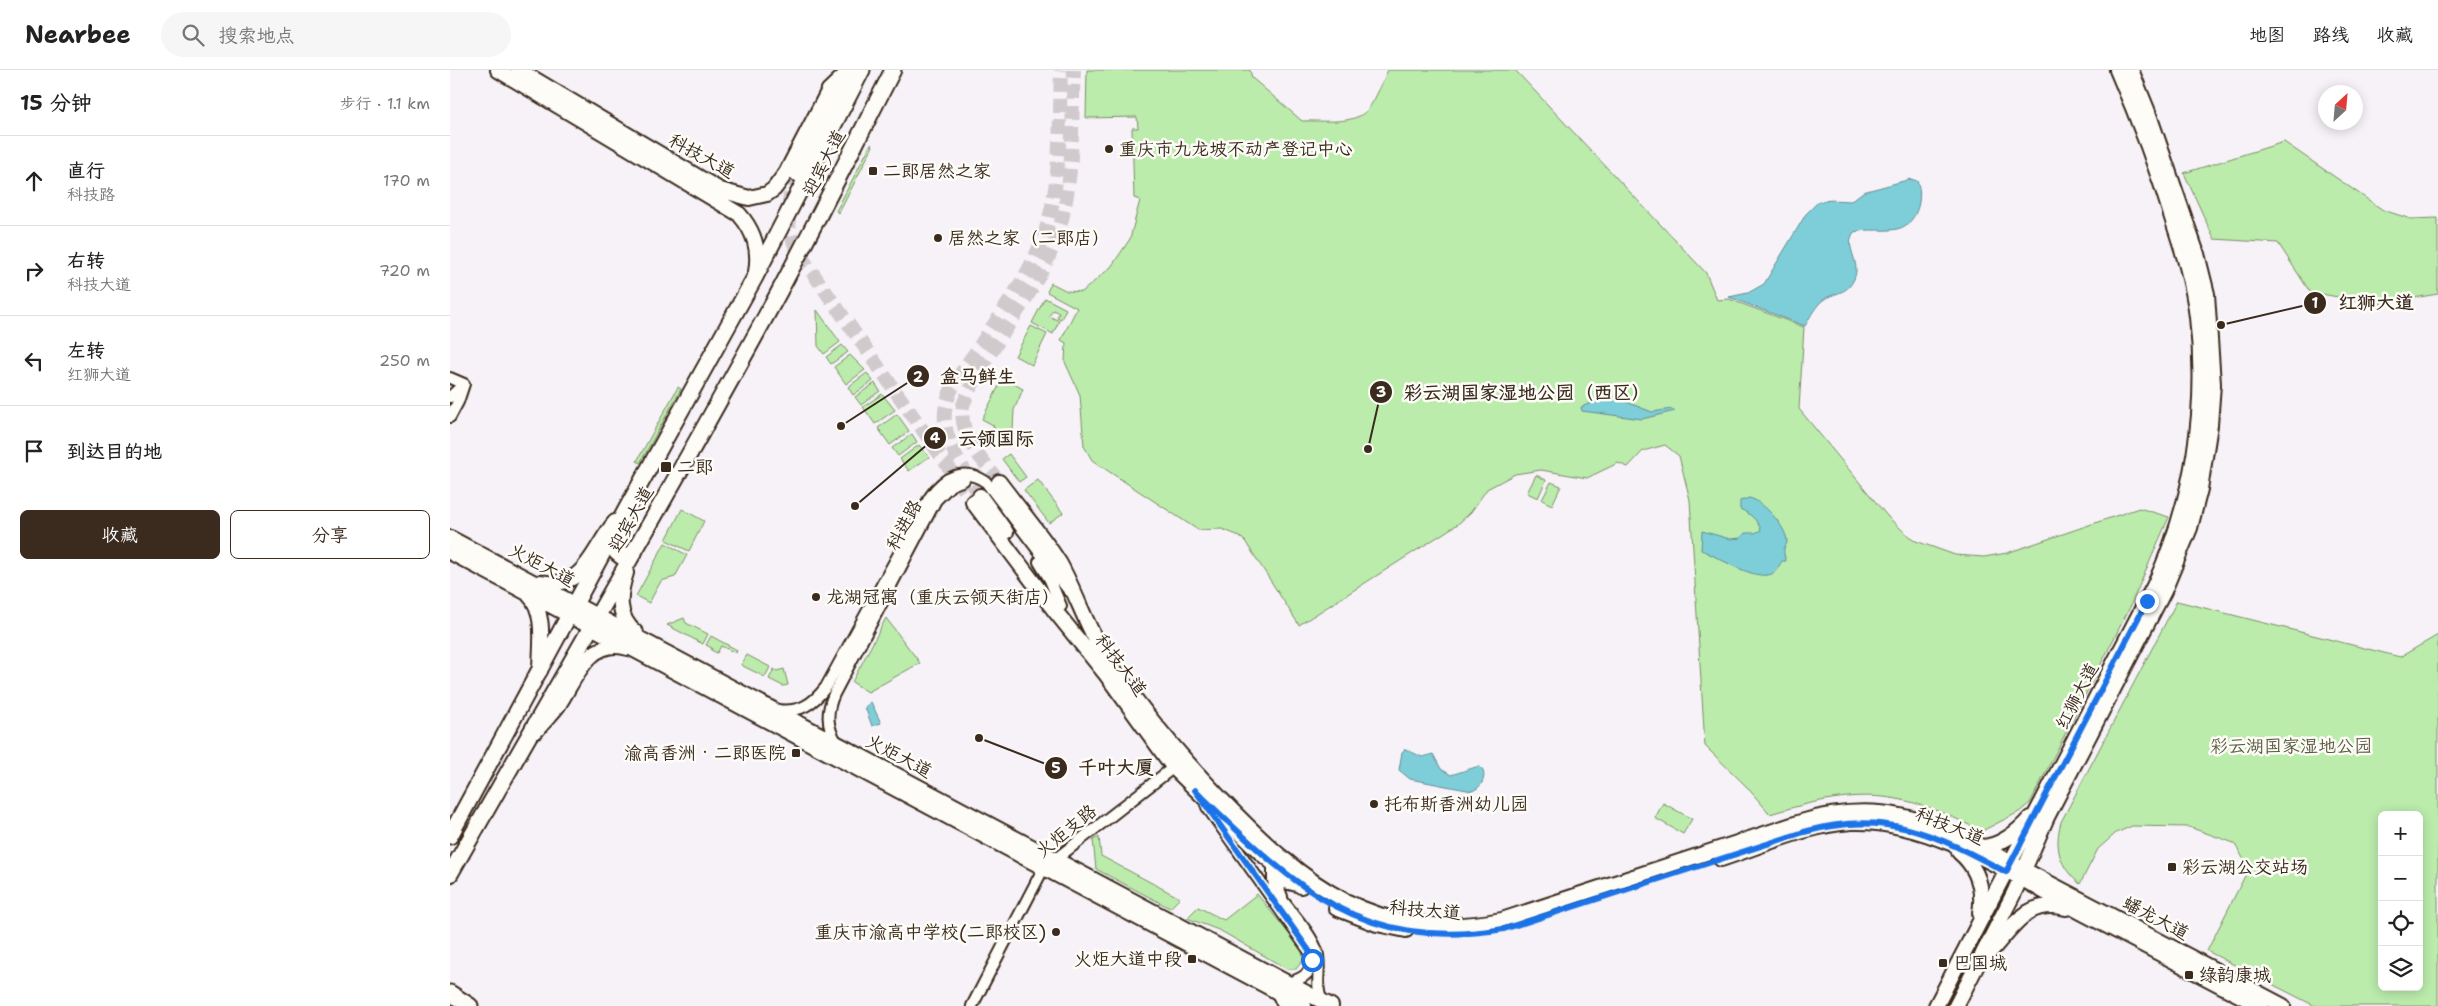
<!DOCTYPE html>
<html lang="zh">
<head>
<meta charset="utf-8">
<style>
  body { margin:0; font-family:"Shantell Sans","LXGW WenKai TC",sans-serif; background:#f6f6f6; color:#222 }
  .controls { position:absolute; right:15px; bottom:15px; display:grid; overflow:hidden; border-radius:8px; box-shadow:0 2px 12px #0003 }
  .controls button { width:45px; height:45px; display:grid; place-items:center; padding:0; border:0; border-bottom:1px solid #e0e0e0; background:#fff; color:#222; font:25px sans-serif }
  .compass { position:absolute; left:1868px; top:15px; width:45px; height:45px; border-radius:50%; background:#fff; box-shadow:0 2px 12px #0003; rotate:26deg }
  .stop { position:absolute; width:15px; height:15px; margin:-11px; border:4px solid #1a73e8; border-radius:50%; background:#fff }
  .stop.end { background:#1a73e8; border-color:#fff; box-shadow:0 1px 5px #0008 }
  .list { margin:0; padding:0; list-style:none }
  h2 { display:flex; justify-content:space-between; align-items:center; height:65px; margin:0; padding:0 20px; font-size:21px }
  h2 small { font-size:16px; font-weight:400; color:#767676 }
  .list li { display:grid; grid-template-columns:32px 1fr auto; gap:15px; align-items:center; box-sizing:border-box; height:90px; padding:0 20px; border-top:1px solid #e0e0e0 }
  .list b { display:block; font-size:19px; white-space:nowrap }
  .list p { margin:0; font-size:16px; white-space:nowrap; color:#767676 }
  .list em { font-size:16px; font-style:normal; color:#767676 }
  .actions { display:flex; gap:10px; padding:15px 20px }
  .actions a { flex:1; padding:11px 0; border:1px solid #3b2a1e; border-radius:8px; text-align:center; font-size:18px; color:#3b2a1e }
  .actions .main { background:#3b2a1e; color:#fff }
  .icon { flex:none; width:28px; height:28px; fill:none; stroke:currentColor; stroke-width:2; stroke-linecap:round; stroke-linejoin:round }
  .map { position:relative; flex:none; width:1988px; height:936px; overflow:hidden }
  header { display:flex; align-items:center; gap:30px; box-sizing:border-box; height:70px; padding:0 25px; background:#fff; border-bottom:1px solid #e0e0e0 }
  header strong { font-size:24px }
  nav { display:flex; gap:28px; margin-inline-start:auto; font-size:18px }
  .search { width:350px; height:45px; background:#f6f6f6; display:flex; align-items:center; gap:12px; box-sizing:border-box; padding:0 18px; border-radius:28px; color:#767676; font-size:19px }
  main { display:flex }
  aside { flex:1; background:#fff }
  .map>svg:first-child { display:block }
  .green { fill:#bbecac; stroke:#7b8b65; fill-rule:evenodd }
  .water { fill:#7eceda; stroke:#638c8f }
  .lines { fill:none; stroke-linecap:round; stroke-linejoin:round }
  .major-tunnel { stroke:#d1cacc; stroke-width:14; stroke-dasharray:14 7; stroke-linecap:butt }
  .minor-casing { stroke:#3b2a1e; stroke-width:14 }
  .major-casing { stroke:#3b2a1e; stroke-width:18 }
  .highway-casing { stroke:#3b2a1e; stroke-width:19 }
  .minor { stroke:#fdfcf7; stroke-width:10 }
  .major { stroke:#fdfcf7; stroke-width:14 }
  .highway { stroke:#fdfcf7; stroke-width:15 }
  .route { stroke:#1a73e8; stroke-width:6 }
  .poi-dot { fill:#3b2a1e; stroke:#fdfcf7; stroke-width:2 }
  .labels { text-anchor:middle; stroke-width:5; stroke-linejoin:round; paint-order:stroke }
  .poi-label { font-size:18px; fill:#3b2a1e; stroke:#fdfcf7; text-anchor:start }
  .street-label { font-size:18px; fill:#3b2a1e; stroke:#fdfcf7 }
  .park-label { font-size:18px; fill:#5b5a42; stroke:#fdfcf7 }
  .leader { fill:none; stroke:#3b2a1e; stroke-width:2 }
  .callout-dot { fill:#3b2a1e; stroke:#fdfcf7; stroke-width:2 }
  .mark-label { font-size:15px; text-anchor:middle; font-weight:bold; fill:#fff }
  .callout-label { font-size:19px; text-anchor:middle; font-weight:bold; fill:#3b2a1e; stroke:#fdfcf7; stroke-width:5; stroke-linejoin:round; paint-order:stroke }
</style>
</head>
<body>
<header>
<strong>Nearbee</strong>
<div class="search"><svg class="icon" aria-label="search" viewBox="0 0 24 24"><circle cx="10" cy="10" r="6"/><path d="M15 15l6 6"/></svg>搜索地点</div>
<nav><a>地图</a><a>路线</a><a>收藏</a></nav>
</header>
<main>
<aside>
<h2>15 分钟<small>步行 · 1.1 km</small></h2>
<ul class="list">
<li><svg class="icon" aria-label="ahead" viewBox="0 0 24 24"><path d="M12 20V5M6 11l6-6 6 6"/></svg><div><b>直行</b><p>科技路</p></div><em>170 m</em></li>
<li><svg class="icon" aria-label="right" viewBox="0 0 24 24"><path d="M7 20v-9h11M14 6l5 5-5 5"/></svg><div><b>右转</b><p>科技大道</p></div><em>720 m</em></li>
<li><svg class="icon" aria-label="left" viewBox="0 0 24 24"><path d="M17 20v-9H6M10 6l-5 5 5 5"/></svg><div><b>左转</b><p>红狮大道</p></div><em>250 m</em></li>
<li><svg class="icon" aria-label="arrive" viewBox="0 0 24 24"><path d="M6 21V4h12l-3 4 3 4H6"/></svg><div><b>到达目的地</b></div></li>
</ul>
<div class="actions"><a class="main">收藏</a><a>分享</a></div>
</aside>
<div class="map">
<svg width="1988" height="936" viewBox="0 0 1988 936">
  <rect width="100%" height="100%" fill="#f6f2f8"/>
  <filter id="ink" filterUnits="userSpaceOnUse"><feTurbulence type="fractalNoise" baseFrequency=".02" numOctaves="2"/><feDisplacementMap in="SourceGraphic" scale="10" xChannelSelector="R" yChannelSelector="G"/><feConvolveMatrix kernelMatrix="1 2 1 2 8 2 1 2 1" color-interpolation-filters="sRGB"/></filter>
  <g filter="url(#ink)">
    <path class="green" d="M637,0H800L802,8L852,51C872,50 906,56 919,38C927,27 932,12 938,0H1065L1256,203L1267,230L1279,229L1354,257L1349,339L1438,447L1463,470L1505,485L1534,487L1557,483L1689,438L1719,447L1680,537L1580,733L1569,742L1534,760H1529C1448,718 1407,718 1320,744L1296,716L1255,676L1240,430L1229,386L1215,375L1193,381L1178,397L1168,393L1137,408L1091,400L1065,404L1037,419L1021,442L1008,454L849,555L795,471L787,465L772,459L748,460L649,395L642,390L634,376L630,325L615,292L616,273L611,270L627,238L597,222L601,213L617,221L632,222L661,197L680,169L690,130L684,128L682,58H688L687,47L636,48Z
      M1834,72L1933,140L1961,149L1988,148V224L1927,234L1860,222L1828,173L1764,169L1734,103Z
      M421,74L423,76L389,143L386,141Z
      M595,228L616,239L611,249L607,247L609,243L603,240L599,246L609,251L603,264L582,253Z
      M367,240L390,272L374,284L368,276Z
      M581,256L597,264L582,295L565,286Z
      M392,275L398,282L381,294L376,287Z
      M400,285L415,300L396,314L384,297Z
      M417,303L423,311L403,325L398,317Z
      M553,308L573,319L564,340L563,360L547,367L543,355L532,349Z
      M425,313L430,321L411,335L405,327Z
      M228,317L231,319L190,393L187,391Z
      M432,324L445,340L425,354L413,337Z
      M447,344L459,361L440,375L428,358Z
      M462,364L467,372L448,386L442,378Z
      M469,375L479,387L459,401L450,389Z
      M559,384L576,407L569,412L552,389Z
      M1086,405L1096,410L1088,428L1077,423Z
      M588,410L613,443L599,453L574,420Z
      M1101,412L1111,416L1102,435L1092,430Z
      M232,439L254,451L239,481L216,470Z
      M215,473L237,485L225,507L211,511L199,533L186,526Z
      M1727,531L1950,587L1988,565V936H1865L1757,881L1799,798L1784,773L1739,757L1682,756L1666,763L1648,779L1630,814C1609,797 1604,777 1611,752ZM1932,745H1969V917H1932Z
      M234,548L236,553L258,564L253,574L217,555Z
      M436,548L470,593L418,622L402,612Z
      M261,566L287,580L286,583L271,576L267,583L261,580L262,578L256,575Z
      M297,585L320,597L315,607L291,595Z
      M324,599L327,601L334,599L338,615L333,616L319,609Z
      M1213,733L1242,749L1233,764L1205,748Z
      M649,767L651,786L730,828L720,838L646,799L643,770Z
      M807,824L852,880L853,890L846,899H837L771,861L737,848L748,837L774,850Z"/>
    <path class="water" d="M1461,109L1467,111C1474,127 1467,155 1447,159C1434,162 1420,158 1404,162C1393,178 1412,191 1404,209C1398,223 1388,222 1376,228C1366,234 1360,247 1355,256L1279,227L1298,223L1314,214L1356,144L1368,132L1381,130L1401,131L1413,122Z
      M1161,326L1202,342L1222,339L1225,341L1192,349L1132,341L1131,337Z
      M1299,428C1312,430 1337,457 1337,472C1337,475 1334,476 1334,479C1333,482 1335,488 1336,491H1332C1328,497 1326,504 1318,505C1300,508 1268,487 1251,480L1252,461L1280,469L1291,468L1295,463H1305L1311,460C1307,449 1300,444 1290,439V431Z
      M421,632L431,653L422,656L415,637Z
      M955,679L972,687L983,684L991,699L1001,705L1029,696L1033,700C1036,709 1031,718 1022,721L960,709L949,700L952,682Z"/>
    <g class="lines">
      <path class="major-tunnel" d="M347,104C336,130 335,152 346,179L523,432
        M549,412C532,388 508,366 513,335C537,277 584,229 606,169C625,116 621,56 624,0
        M530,426C517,403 497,378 495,351C492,324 515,298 529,277C552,241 580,205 594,165C612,114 609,54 611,0"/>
      <g class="minor-casing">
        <path id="minor" d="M0,308L14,314
          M0,327L14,314L8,332L0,347
          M589,492L600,510L611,536
          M327,640C350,643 363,634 376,617L480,427C494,406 514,397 536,412L619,521
          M388,674C376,658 376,642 384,624L486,430L501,415L514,410
          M757,737L860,882C865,902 855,908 838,913
          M823,789V810L825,820C837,838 860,861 867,881C872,898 864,915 872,931
          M826,921L833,936
          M522,936L593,799L729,693"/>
      </g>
      <g class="major-casing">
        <path id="major" d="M48,0L289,144C304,161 310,179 306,202
          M69,0L270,120L299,128L317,124L324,119L336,103L379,20L400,0
          M347,104L398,5
          M549,412C569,439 593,466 610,494C626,523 636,555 653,583C686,635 729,685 772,730C854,815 925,874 1052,850L1351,752C1384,742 1416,739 1451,746C1498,755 1553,789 1595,811C1675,853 1754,894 1833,936
          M530,426L556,462
          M523,432L605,541L655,603L723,697L812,784L851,816
          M0,468L881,936
          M0,482L854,936
          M176,503C169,524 166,547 186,563
          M91,512C135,521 143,478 165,452
          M78,524C97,542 90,577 90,601
          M86,661C93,652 102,644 109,634C125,610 139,566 178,578
          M1529,777C1548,778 1568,762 1580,748
          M1509,782C1528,798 1534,819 1530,843
          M1271,789C1311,776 1360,754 1402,752C1481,749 1561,804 1629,841C1689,873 1750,904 1810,936
          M830,827L827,819L828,813L835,811L847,814
          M886,838L927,854L956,860
          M1540,882C1563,857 1577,828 1616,838
          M1486,936L1704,516C1743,432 1758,339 1747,247C1743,213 1733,181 1722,148C1707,98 1688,48 1667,0
          M1506,936L1564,823L1597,747L1714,521L1740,458L1750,419L1760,355L1763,314L1757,224L1747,184L1698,42L1681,0"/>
      </g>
      <g class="highway-casing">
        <path id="highway" d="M168,461L165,474L167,483L172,487L184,483
          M0,766L178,436L305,207L412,0
          M0,804C110,610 223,418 329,222C368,149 405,74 443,0
          M0,923L20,936"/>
      </g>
      <use href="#minor" class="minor"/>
      <use href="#major" class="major"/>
      <use href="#highway" class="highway"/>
    </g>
  </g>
  <g class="lines" filter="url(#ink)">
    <path class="route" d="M862,890L860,882L745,720C842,814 908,883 1054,859L1354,762C1435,739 1485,764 1556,802L1697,531"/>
  </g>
  <g class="poi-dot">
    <circle cx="659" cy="79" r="5"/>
    <rect x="418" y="96" width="10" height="10" rx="2.5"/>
    <circle cx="488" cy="168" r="5"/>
    <rect x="210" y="391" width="12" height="12" rx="2.5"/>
    <circle cx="366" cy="527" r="5"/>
    <rect x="341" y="678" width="10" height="10" rx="2.5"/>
    <circle cx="924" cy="734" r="5"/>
    <rect x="1717" y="792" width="10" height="10" rx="2.5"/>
    <circle cx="606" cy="862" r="5"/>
    <rect x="737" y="884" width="10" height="10" rx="2.5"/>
    <rect x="1488" y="888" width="10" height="10" rx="2.5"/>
    <rect x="1734" y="900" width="10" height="10" rx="2.5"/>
  </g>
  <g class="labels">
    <g class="poi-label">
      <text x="669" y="85">重庆市九龙坡不动产登记中心</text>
      <text x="433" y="107">二郎居然之家</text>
      <text x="498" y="174">居然之家（二郎店）</text>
      <text x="227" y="403">二郎</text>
      <text x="376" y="533">龙湖冠寓（重庆云领天街店）</text>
      <text x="336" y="689" text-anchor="end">渝高香洲‧二郎医院</text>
      <text x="934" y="740">托布斯香洲幼儿园</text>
      <text x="1732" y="803">彩云湖公交站场</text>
      <text x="596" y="868" text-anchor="end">重庆市渝高中学校(二郎校区)</text>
      <text x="732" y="895" text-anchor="end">火炬大道中段</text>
      <text x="1503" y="899">巴国城</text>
      <text x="1749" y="911">绿韵康城</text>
    </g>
    <g class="street-label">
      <text transform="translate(252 86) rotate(29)" y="6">科技大道</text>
      <text transform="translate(374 93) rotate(-63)" y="6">迎宾大道</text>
      <text transform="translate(181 449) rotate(-61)" y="6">迎宾大道</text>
      <text transform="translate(454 455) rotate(-62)" y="6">科进路</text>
      <text transform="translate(92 495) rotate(28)" y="6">火炬大道</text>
      <text transform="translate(671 595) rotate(53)" y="6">科技大道</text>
      <text transform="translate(1627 626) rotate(-63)" y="6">红狮大道</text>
      <text transform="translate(449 686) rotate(28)" y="6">火炬大道</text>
      <text transform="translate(1500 756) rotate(22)" y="6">科技大道</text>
      <text transform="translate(616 761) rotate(-39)" y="6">火炬支路</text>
      <text transform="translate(975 840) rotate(5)" y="6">科技大道</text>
      <text transform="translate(1706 848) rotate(28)" y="6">蟠龙大道</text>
    </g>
    <g class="park-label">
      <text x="1841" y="682">彩云湖国家湿地公园</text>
    </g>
  </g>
  <path class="leader" d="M1771 255L1865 233M391 356L468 306M918 379L931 322M405 436L485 368M529 668L606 698"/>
  <g class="callout-dot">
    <circle cx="1771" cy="255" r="5"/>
    <circle cx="391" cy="356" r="5"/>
    <circle cx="918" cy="379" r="5"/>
    <circle cx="405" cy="436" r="5"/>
    <circle cx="529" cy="668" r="5"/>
    <circle cx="1865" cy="233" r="12"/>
    <circle cx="468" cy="306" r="12"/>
    <circle cx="931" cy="322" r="12"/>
    <circle cx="485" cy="368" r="12"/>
    <circle cx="606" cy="698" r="12"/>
  </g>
  <g class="mark-label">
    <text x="1865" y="238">1</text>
    <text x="468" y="312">2</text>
    <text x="931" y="327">3</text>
    <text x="485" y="373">4</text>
    <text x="606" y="703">5</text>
  </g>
  <g class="callout-label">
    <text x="1926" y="239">红狮大道</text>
    <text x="528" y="313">盒马鲜生</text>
    <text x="1077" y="329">彩云湖国家湿地公园（西区）</text>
    <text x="546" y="375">云领国际</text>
    <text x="666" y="704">千叶大厦</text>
  </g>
</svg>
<div class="controls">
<button>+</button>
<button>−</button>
<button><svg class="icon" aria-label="locate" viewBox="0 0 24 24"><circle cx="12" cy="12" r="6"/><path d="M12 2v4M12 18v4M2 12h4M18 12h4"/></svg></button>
<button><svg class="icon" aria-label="layers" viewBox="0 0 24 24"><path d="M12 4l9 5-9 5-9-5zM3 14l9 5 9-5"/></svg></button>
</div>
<svg class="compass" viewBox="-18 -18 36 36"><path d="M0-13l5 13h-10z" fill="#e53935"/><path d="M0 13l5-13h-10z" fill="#767676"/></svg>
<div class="stop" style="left:862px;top:890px"></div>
<div class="stop end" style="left:1697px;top:531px"></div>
</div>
</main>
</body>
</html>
